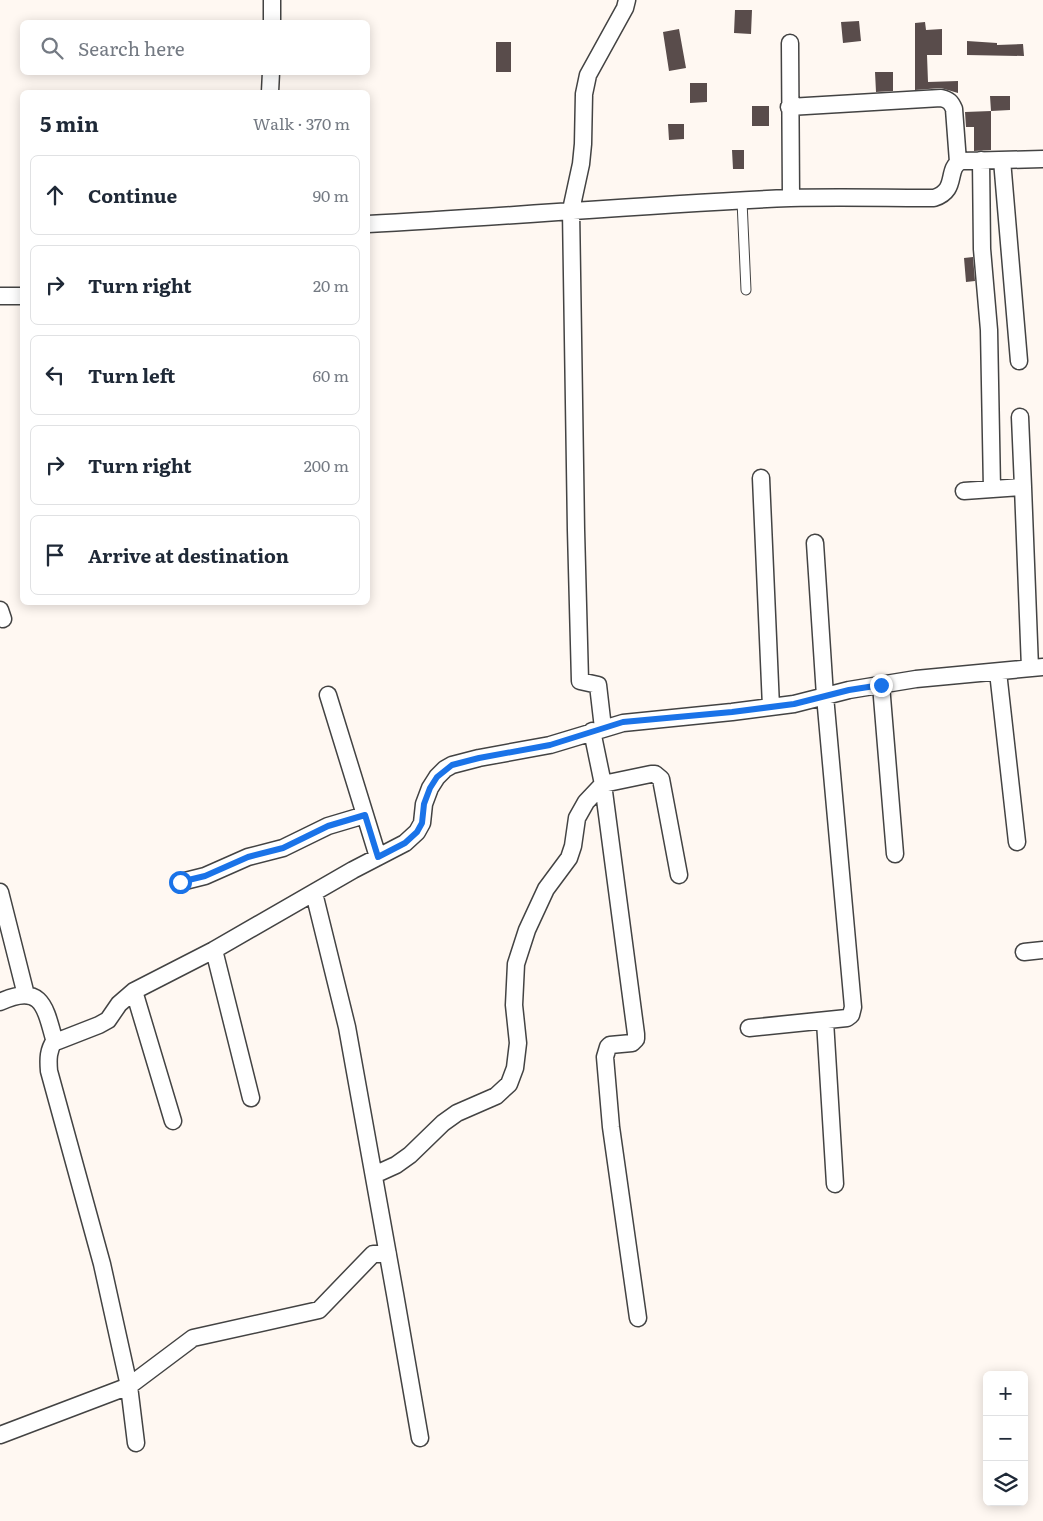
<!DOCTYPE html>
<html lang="en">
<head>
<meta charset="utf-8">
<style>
  body { margin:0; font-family:Literata,serif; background:#f6f6f7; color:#1f2937 }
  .controls { position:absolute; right:15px; bottom:15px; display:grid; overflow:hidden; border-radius:8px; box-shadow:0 2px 12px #0003 }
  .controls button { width:45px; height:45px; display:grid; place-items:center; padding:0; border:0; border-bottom:1px solid #e0e1e3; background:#fff; color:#1f2937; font:25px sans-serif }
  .stop { position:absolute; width:15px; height:15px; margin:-11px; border:4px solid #1a73e8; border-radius:50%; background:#fff }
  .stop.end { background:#1a73e8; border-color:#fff; box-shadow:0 1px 5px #0008 }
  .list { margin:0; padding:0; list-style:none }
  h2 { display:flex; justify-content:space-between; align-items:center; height:65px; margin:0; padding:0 20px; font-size:21px }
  h2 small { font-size:16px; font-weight:400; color:#747a83 }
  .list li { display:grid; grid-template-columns:32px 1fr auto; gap:15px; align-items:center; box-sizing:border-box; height:80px; margin:0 10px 10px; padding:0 10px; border:1px solid #e0e1e3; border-radius:8px }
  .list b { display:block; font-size:19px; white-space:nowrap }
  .list em { font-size:16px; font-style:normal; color:#747a83 }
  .icon { flex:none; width:28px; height:28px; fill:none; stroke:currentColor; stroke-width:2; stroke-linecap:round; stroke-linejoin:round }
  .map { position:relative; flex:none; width:1043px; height:1521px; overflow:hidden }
  .search { position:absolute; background:#fff; box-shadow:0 2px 12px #0003; left:20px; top:20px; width:350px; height:55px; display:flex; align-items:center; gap:12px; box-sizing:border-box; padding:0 18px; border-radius:8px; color:#747a83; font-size:19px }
  .panel { position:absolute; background:#fff; box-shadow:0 2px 12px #0003; left:20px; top:90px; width:350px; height:515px; border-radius:8px }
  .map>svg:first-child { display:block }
  .building { fill:#594c4b }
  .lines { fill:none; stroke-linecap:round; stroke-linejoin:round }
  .service-casing { stroke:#434343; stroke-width:11 }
  .minor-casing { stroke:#434343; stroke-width:19 }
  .service { stroke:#fff; stroke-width:9 }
  .minor { stroke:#fff; stroke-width:16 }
  .route { stroke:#1a73e8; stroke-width:6 }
</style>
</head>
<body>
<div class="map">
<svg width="1043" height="1521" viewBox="0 0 1043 1521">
  <rect width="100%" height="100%" fill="#fff8f2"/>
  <path class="building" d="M735,10H752L751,34L734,33Z
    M859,21L861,41L843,43L841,22Z
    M925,22L926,30L942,29V55H927L928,82L958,81V93L941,88L915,90V23Z
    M679,29L686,68L669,71L663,32Z
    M967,41L997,43V45L1023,44L1024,56L967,55Z
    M496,42H511V72H496Z
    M875,72H893V91L876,92Z
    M690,83H707V102L690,103Z
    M990,96H1010V110L991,111Z
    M752,106H769V126H752Z
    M991,111V150L974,151V127H966L965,112Z
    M668,124H684V139L669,140Z
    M732,150H744V169H733Z
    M973,257L975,281L966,282L964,258Z"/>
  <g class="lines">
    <g class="service-casing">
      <path id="service" d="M742,201L746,290"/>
    </g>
    <g class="minor-casing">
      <path id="minor" d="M272,22V0
        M790,43L791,198
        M270,92L271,72
        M789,107L941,98C949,100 951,102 954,109L958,162
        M981,160L982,249L989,330L992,489
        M1002,160L1019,361
        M368,224C508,217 649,204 790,198C838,197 886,198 934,198C959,190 945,169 961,161L1043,159
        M0,296H22
        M1020,417L1023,487
        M761,478L771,707
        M964,491L1023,487L1030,668
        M0,610L3,619
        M998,672L1017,842
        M881,685L895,854
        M328,695L378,857
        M603,728L598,685L580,681L576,530L571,210L581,164L583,144L584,94L588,75L625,8L627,0
        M592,731L603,784L636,1034V1039L632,1043L610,1045L608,1047L605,1057L611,1127L638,1318
        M181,882L205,876L248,857L283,848L328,826L365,815
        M0,892L26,995
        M314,893L347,1027L395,1294L420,1438
        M214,950L251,1098
        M1024,952L1043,950
        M134,991L173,1121
        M0,1002C41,983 45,1006 54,1039L58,1041L99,1025L108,1020L119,1004L134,991L214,950L353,870L405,843L417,832L422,823L424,804L430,788L437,777L445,769L452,765L479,758L550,745L623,723L732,712L794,704L849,690L916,679L1043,667
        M825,1021L835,1184
        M749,1028L847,1018L851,1015L853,1007L825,696L815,543
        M55,1040C48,1050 48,1059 49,1071L102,1264L129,1386L136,1443
        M374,1175L396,1165L410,1155L443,1123L457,1113L496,1096L509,1084L515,1068L518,1043L514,1005L516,964L527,930L546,889L569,858L573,846L577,818L586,802L603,784L651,774H655L661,779L679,875
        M0,1435L129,1386L193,1338L319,1310L373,1254H388"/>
    </g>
    <use href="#service" class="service"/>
    <use href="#minor" class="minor"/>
  </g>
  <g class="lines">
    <path class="route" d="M180,882L205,876L248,857L283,848L328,826L365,815L378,857L405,843L417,832L422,823L424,804L430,788L437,777L452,765L479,758L550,745L623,722L732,712L794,704L849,690L881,685"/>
  </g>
</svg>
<div class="controls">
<button>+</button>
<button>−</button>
<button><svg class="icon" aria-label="layers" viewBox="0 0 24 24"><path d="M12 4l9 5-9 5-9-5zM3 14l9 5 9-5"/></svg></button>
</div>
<div class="stop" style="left:180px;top:882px"></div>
<div class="stop end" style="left:881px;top:685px"></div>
<div class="search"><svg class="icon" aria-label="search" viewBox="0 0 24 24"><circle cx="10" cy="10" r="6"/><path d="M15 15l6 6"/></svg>Search here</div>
<section class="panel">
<h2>5 min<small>Walk · 370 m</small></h2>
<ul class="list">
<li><svg class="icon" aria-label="ahead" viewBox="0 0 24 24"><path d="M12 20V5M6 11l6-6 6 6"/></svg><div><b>Continue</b></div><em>90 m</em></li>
<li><svg class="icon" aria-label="right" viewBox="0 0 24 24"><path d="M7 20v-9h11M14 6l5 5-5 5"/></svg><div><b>Turn right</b></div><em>20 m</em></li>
<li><svg class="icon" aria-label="left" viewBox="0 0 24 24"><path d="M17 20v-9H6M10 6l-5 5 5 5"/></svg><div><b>Turn left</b></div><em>60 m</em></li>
<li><svg class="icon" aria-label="right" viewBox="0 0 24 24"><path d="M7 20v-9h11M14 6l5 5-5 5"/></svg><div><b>Turn right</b></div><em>200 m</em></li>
<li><svg class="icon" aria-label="arrive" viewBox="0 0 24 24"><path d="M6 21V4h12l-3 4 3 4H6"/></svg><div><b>Arrive at destination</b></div></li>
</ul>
</section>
</div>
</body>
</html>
